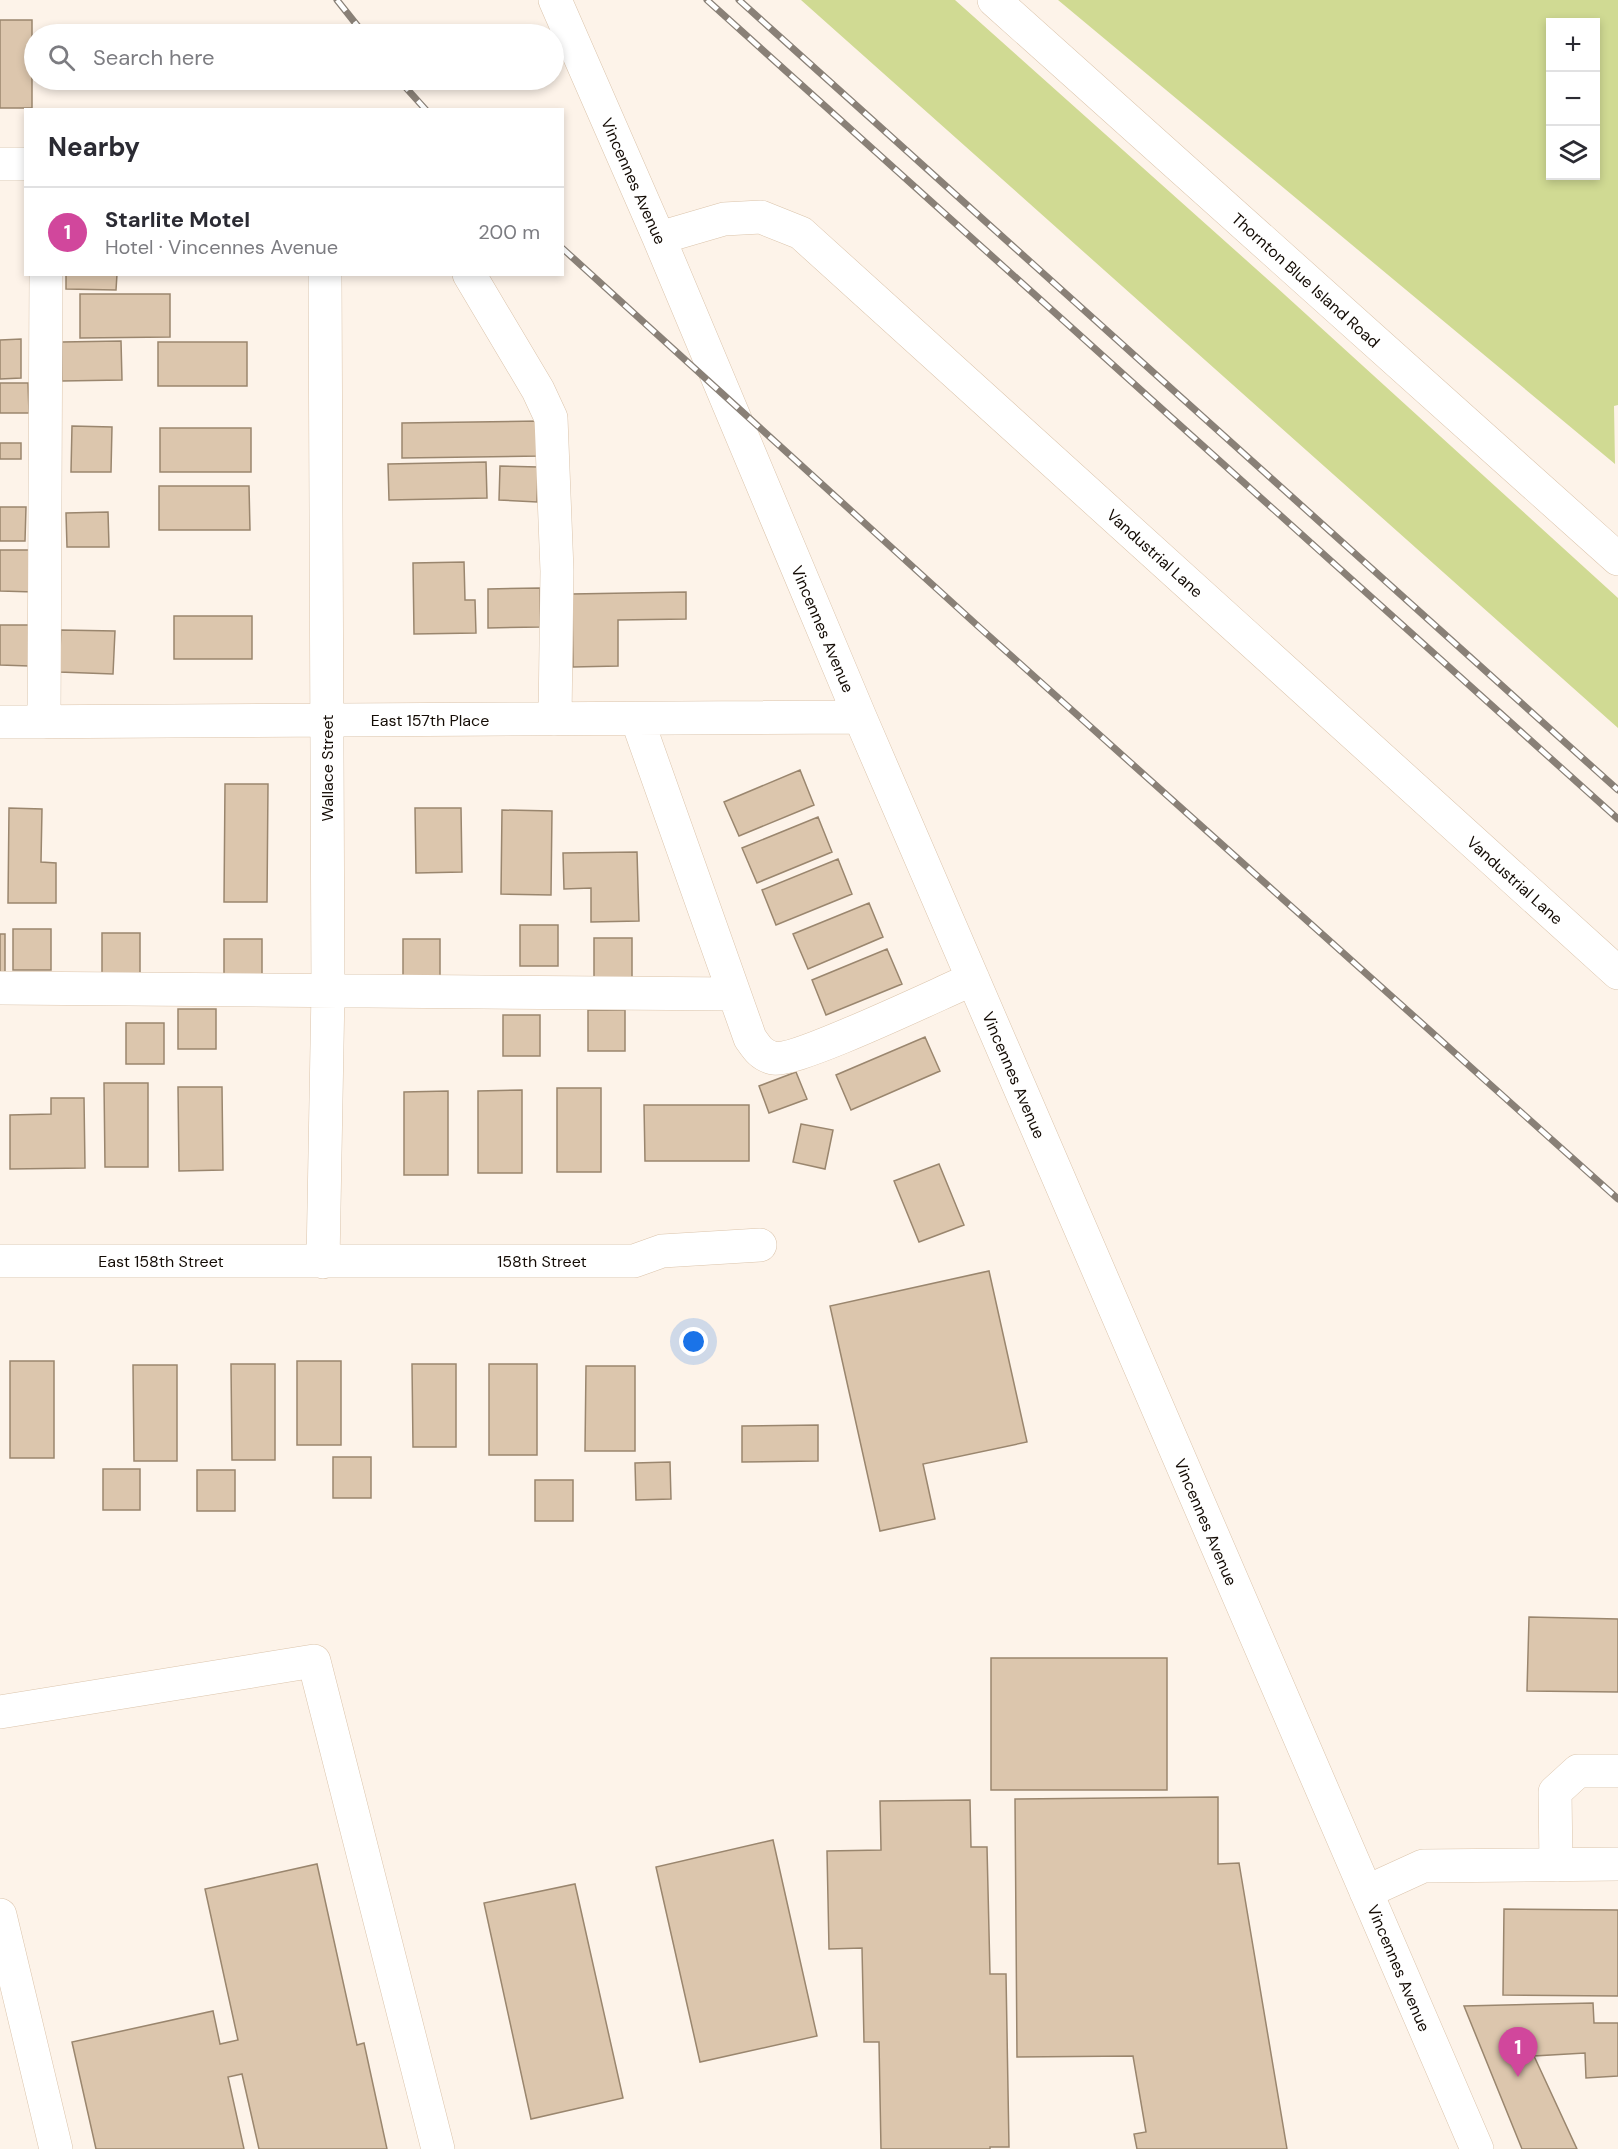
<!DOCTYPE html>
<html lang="en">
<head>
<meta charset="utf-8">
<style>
  body { margin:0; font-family:"DM Sans",sans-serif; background:#f7f7f7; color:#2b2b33 }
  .controls { position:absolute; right:18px; top:18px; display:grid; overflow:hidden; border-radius:0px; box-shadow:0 3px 9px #0003 }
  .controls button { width:54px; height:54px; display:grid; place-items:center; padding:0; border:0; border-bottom:2px solid #e1e1e2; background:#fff; color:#2b2b33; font:30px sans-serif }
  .you { position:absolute; left:694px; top:1342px; width:21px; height:21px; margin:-15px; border:4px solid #fff; border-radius:50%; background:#1a73e8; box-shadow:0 0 0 9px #1a73e833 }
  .badge { display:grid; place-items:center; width:39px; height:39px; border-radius:50%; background:#0f766e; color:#fff; font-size:20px; font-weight:700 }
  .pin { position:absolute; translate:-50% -50px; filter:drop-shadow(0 2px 3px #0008) }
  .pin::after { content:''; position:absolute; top:32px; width:21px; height:18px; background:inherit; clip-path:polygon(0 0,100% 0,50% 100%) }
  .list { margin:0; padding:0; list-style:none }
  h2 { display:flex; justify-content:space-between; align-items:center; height:78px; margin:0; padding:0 24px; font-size:26px }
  h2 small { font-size:20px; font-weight:400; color:#7c7c81 }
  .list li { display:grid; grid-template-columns:39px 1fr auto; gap:18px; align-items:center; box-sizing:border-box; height:90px; padding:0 24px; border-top:2px solid #e1e1e2 }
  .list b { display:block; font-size:22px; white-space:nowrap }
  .list p { margin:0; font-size:20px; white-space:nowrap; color:#7c7c81 }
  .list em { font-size:20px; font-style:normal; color:#7c7c81 }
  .icon { flex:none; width:33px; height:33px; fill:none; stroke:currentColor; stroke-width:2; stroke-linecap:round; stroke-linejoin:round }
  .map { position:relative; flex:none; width:1618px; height:2149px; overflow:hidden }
  .search { position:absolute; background:#fff; box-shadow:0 3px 9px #0003; left:24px; top:24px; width:540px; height:66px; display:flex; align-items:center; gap:15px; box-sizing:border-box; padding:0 21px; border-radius:33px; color:#7c7c81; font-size:22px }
  .panel { position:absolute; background:#fff; box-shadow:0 3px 9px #0003; left:24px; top:108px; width:540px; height:168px; border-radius:0px }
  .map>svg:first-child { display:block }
  .green { fill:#d0da93; fill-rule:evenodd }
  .building { fill:#dcc6ad; stroke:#9a866e; stroke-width:1.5 }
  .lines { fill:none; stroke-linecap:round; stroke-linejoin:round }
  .minor-casing { stroke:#dbc4ab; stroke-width:34 }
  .minor { stroke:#fff; stroke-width:33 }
  .rail-casing { stroke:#898077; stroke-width:7 }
  .rail { stroke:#fff; stroke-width:4.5; stroke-dasharray:14; stroke-linecap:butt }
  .labels { text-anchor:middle; stroke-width:4.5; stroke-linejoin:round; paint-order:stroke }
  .street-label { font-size:16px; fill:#140c05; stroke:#fff }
</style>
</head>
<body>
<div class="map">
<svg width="1618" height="2149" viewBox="0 0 1618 2149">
  <rect width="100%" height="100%" fill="#fdf3e9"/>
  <path class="green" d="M801,0H955L1274,285L1618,598V728Z
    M1058,0H1618V405L1614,406L1615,464ZM1550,22H1596V176H1550Z"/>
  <path class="building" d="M0,20H32V108H0Z
    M66,274H117L116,290L66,289Z
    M80,294H170V337L80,338Z
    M21,339V378L0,379V340Z
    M121,341L122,380L62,381V342Z
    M158,342H247V386H158Z
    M0,383H28L29,413H0Z
    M539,421L540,456L402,458V423Z
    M72,426L112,427L111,472H71Z
    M160,428H251V472H160Z
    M0,443H21V459H0Z
    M486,462L487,498L389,500L388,464Z
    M500,466L538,467L537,502L499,500Z
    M159,486H249L250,530H159Z
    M0,507H26L25,541H0Z
    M108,512L109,547H67L66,513Z
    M0,550H34V592L0,591Z
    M464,562L465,600H475L476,633L414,634L413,563Z
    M540,588V627L488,628V589Z
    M686,592V619L618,620V666L573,667L572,594Z
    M174,616H252V659H174Z
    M0,625H30L29,666L0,665Z
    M61,630L115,631L113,674L59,672Z
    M800,770L814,805L739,836L724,802Z
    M225,784H268L267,902H224Z
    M9,808L42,809L41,862L56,863V903H8Z
    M415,808H461L462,872L416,873Z
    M502,810L552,811L551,895L501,894Z
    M818,817L832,852L757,883L742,848Z
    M637,852L639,921L591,922V888L564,889L563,853Z
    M838,859L852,894L776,925L762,890Z
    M869,903L883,937L808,969L793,934Z
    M520,925H558V966H520Z
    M13,929H51V970H13Z
    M102,933H140V973H102Z
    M0,934H5V975H0Z
    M594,938H632V978H594Z
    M224,939H262V980H224Z
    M403,939H440V980H403Z
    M887,949L902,984L826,1015L812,980Z
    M178,1009H216V1049H178Z
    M588,1010H625V1051H588Z
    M503,1015H540V1056H503Z
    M126,1023H164V1064H126Z
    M925,1037L940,1071L851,1110L836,1075Z
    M796,1072L807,1099L769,1113L759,1086Z
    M104,1083H148V1167H105Z
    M178,1087H222L223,1170L179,1171Z
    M557,1088H601V1172H557Z
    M522,1090V1173H478V1091Z
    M448,1091V1175H404V1092Z
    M51,1098H84L85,1168L10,1169V1115L51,1114Z
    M644,1105H749V1161H645Z
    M801,1124L833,1130L825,1169L793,1162Z
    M939,1164L964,1225L919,1242L894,1181Z
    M989,1271L1027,1442L923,1464L935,1519L880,1531L830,1306Z
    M10,1361H54V1458H10Z
    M297,1361H341V1445H297Z
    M231,1364H275V1460H232Z
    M412,1364H456V1447H413Z
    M489,1364H537V1455H489Z
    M133,1365H177V1461H134Z
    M586,1366H635V1451H585Z
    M818,1425V1461L742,1462V1426Z
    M333,1457H371V1498H333Z
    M670,1462L671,1499L636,1500L635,1463Z
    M103,1469H140V1510H103Z
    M197,1470H235V1511H197Z
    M535,1480H573V1521H535Z
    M1529,1617L1618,1619V1692L1527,1691Z
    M991,1658H1167V1790H991Z
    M1218,1797V1864L1239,1863L1287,2149H1137L1134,2134L1146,2132L1133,2056L1017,2057L1015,1799Z
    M970,1800L971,1847H987L990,1974H1006L1009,2147H990V2149H881L879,2042H864L862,1948L829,1949L827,1851L881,1850L880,1801Z
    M773,1840L817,2036L700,2062L656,1867Z
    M317,1864L357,2045L364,2043L387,2149H259L242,2074L228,2077L244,2149H96L72,2042L213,2011L220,2044L238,2040L205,1889Z
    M575,1884L623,2098L531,2119L484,1903Z
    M1504,1909L1618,1910V1996L1503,1995Z
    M1593,2003L1594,2023H1618V2076L1586,2078L1585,2053L1534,2056L1577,2149H1522L1464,2006Z"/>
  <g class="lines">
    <g class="minor-casing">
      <path id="minor" d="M555,0L659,238L860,717L1477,2149
        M994,0L1618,559
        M0,164H26
        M659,238L724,219L761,217L801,233L1618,973
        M469,274L538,390L551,418L557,571L555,719
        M637,719L750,1038C757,1048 761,1055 773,1058C796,1063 942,992 973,979
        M0,722L860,717
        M44,722L46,274
        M0,988L734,994
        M0,1261H634L662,1251L760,1245
        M323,1262L328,991L325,274
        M0,1712L314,1661L438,2149
        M1556,1865L1555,1792L1578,1771H1618
        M1366,1892L1423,1866L1618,1864
        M0,1915L56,2149"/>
    </g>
    <use href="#minor" class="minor"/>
    <g class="rail-casing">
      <path id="rail" d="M337,0L364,34
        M707,0L1618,819
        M739,0L1618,790
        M399,80L426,110
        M562,248L979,627L1618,1199"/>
    </g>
    <use href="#rail" class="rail"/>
  </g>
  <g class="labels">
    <g class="street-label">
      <text transform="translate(634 181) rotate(66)" y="6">Vincennes Avenue</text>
      <text transform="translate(1306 280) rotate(42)" y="6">Thornton Blue Island Road</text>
      <text transform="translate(1155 553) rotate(42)" y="6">Vandustrial Lane</text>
      <text transform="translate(823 629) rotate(67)" y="6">Vincennes Avenue</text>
      <text x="430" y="726">East 157th Place</text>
      <text transform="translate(327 768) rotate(-90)" y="6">Wallace Street</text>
      <text transform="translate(1515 880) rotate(42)" y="6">Vandustrial Lane</text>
      <text transform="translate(1014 1075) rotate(67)" y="6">Vincennes Avenue</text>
      <text x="161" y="1267">East 158th Street</text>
      <text x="542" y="1267">158th Street</text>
      <text transform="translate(1206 1522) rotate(67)" y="6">Vincennes Avenue</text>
      <text transform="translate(1399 1968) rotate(67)" y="6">Vincennes Avenue</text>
    </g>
  </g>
</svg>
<div class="controls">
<button>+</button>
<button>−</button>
<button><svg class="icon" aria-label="layers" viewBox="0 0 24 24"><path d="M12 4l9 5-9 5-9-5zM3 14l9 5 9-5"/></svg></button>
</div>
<div class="you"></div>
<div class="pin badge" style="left:1518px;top:2077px;background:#d1479c">1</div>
<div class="search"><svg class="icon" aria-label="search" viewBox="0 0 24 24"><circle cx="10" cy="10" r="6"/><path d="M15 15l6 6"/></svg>Search here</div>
<section class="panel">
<h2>Nearby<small></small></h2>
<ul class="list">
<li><span class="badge" style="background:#d1479c">1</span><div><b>Starlite Motel</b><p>Hotel · Vincennes Avenue</p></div><em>200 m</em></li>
</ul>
</section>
</div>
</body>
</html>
